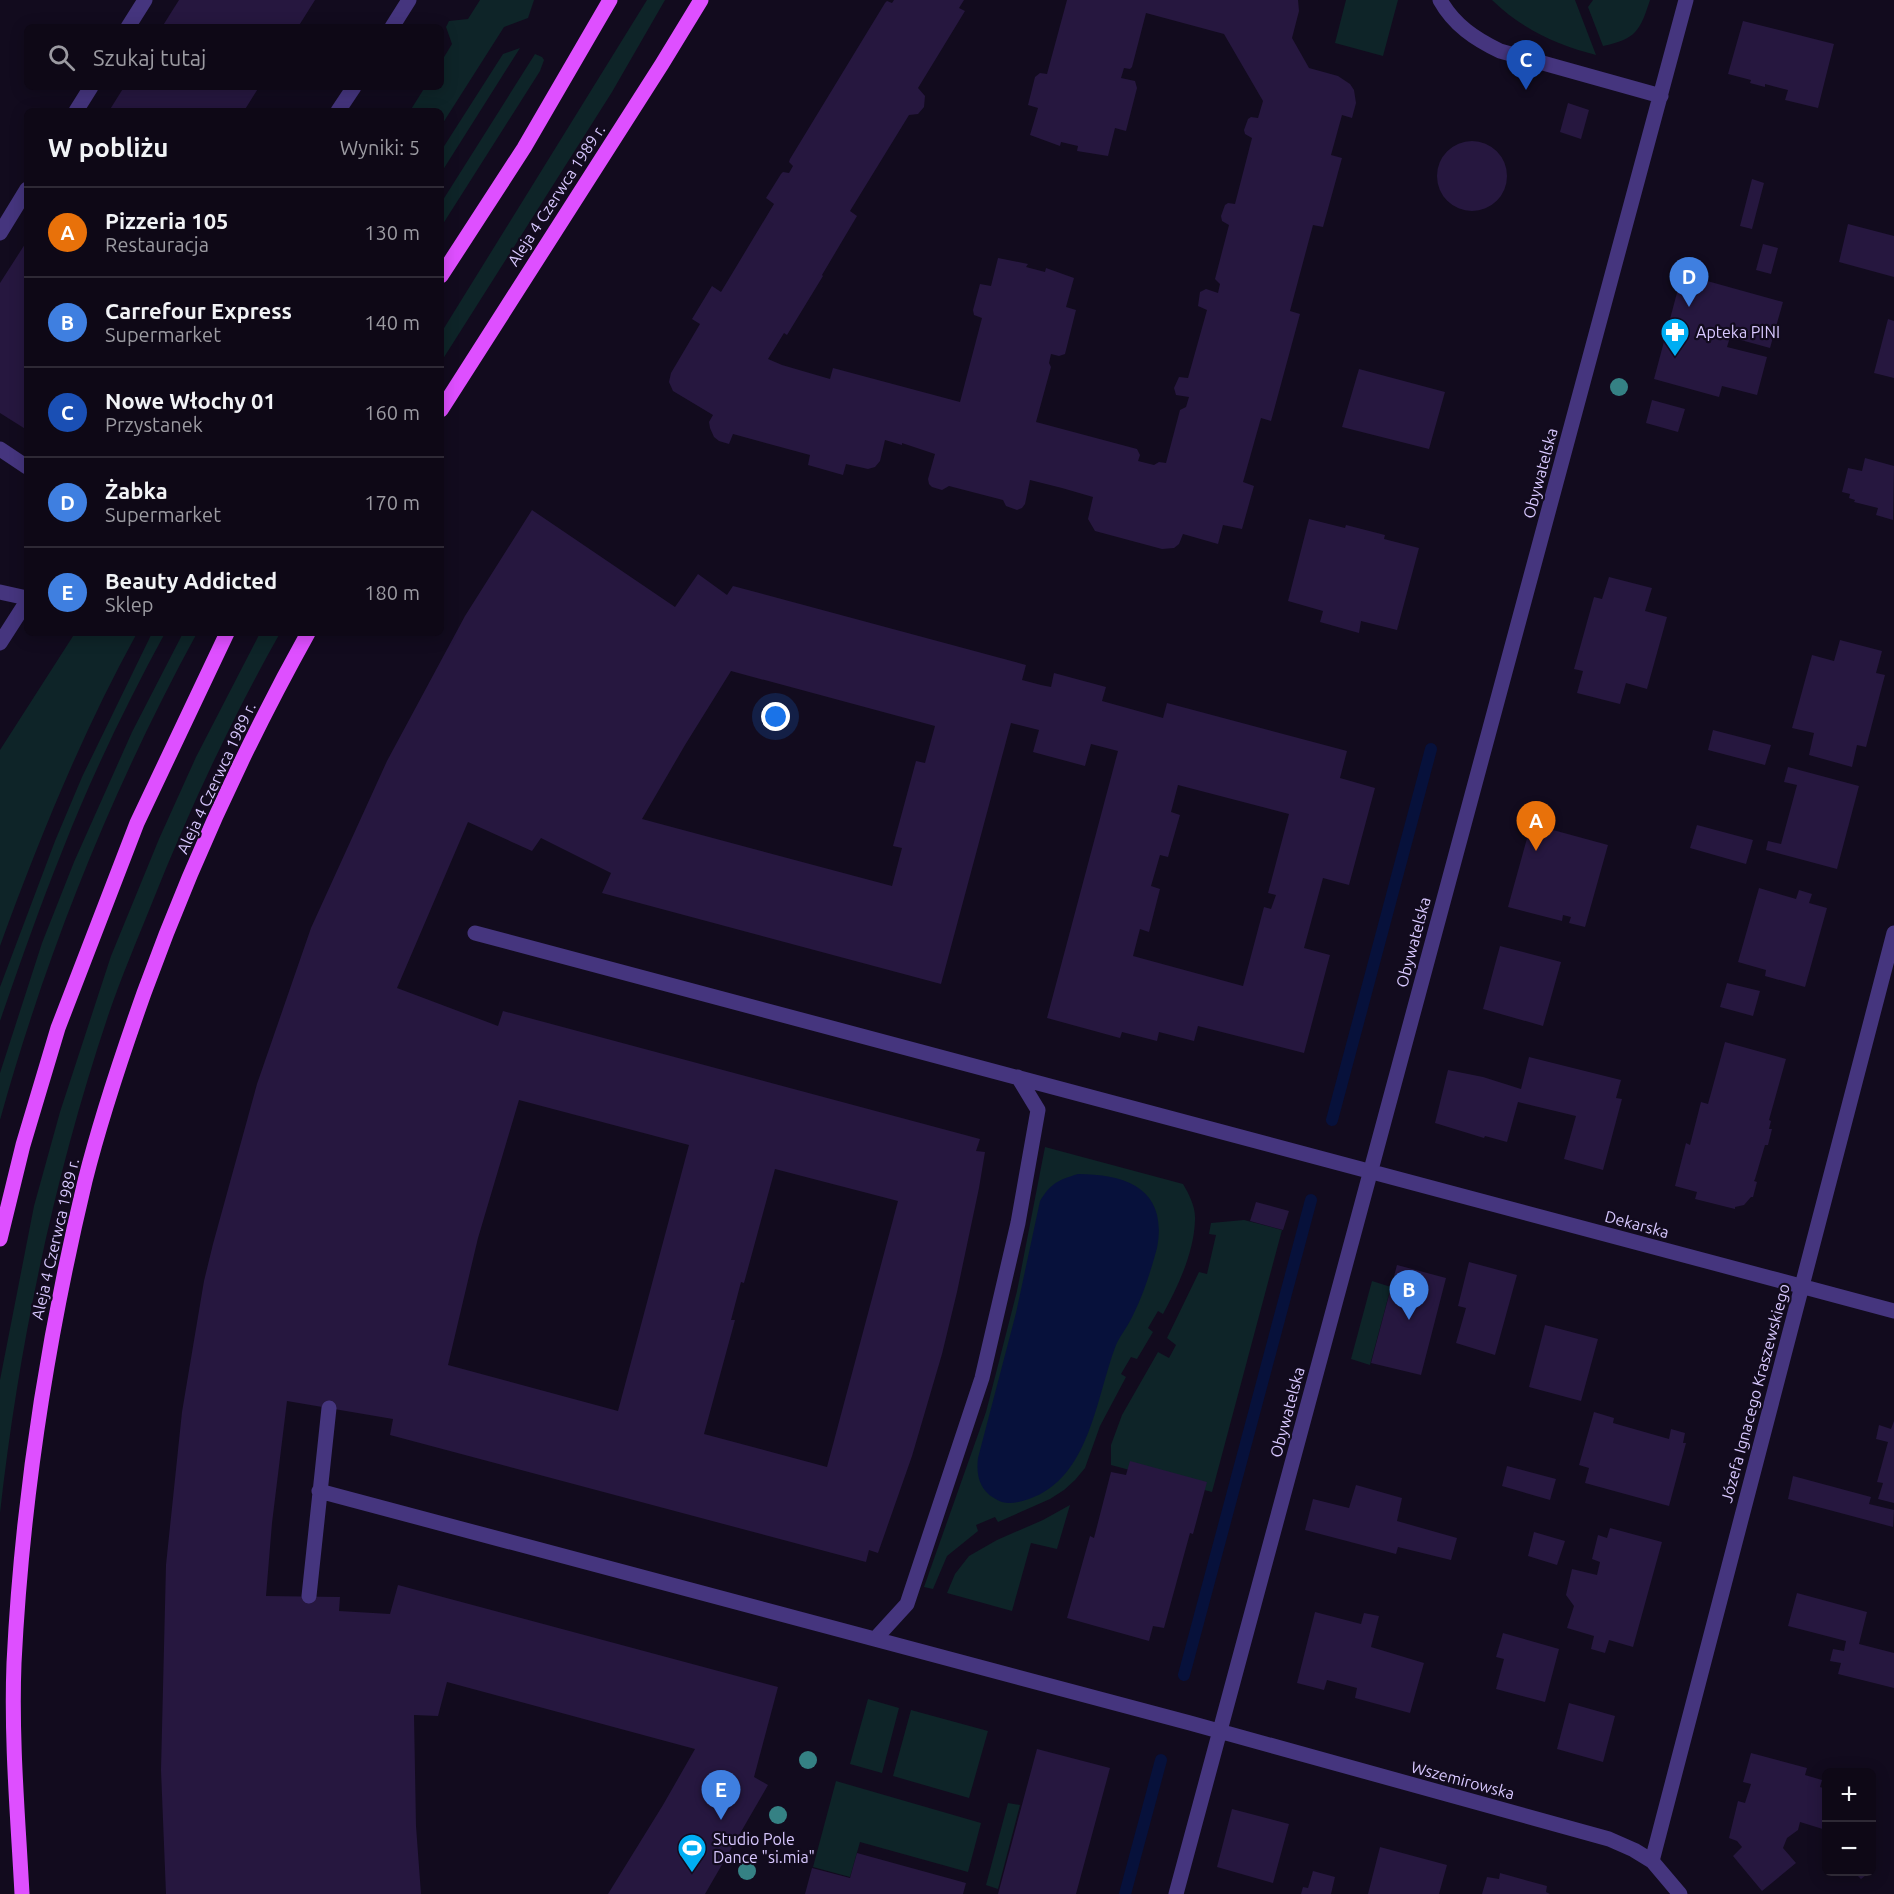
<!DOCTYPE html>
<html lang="pl">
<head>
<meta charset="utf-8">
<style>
  body { margin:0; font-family:Ubuntu,sans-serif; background:#17111f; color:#f1f3f6 }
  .controls { position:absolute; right:18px; bottom:18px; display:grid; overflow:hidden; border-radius:9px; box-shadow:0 3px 15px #0003 }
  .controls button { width:54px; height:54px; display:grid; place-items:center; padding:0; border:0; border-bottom:2px solid #2e2935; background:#0e0816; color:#f1f3f6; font:30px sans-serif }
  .you { position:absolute; left:776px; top:717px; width:21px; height:21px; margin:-15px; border:4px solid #fff; border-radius:50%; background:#1a73e8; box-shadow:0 0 0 9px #1a73e833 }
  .badge { display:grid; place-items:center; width:39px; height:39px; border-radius:50%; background:#00aef3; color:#fff; font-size:20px; font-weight:700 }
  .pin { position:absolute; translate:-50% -50px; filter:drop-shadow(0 2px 3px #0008) }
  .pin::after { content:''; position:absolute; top:32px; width:21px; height:18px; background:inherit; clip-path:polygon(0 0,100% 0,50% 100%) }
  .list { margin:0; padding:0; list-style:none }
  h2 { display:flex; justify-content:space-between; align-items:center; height:78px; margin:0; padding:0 24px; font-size:26px }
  h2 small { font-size:20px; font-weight:400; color:#9b9aa1 }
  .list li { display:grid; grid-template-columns:39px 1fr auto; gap:18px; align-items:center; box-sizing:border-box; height:90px; padding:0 24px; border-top:2px solid #2e2935 }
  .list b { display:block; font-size:22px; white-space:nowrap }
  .list p { margin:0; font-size:20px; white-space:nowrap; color:#9b9aa1 }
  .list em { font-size:20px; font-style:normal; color:#9b9aa1 }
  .icon { flex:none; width:33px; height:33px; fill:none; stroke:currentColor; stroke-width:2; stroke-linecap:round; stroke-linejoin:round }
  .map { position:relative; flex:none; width:1894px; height:1894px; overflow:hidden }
  .search { position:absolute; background:#0e0816; box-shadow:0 3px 15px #0003; left:24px; top:24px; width:420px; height:66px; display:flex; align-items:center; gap:15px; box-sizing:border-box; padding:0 21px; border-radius:9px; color:#9b9aa1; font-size:22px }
  .panel { position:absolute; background:#0e0816; box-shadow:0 3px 15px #0003; left:24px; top:108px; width:420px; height:528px; border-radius:9px }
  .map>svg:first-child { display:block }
  .green { fill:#0e2428 }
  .water { fill:#07113b }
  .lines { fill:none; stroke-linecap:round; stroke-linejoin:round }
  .stream { stroke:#07113b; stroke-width:12 }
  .building { fill:#26173f; fill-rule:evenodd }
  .minor { stroke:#45357e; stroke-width:15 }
  .major { stroke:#de4fff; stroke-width:15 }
  .tree { fill:#358184 }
  .labels { text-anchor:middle; stroke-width:4.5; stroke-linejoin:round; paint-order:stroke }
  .street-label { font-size:16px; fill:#d8c8ff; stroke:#120b1e }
  .poi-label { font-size:16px; fill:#d8c8ff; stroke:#120b1e; text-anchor:start }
</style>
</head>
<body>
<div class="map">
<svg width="1894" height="1894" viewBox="0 0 1894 1894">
  <rect width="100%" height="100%" fill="#120b1e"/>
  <path class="green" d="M480,0H534L528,18L504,27L441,126V111H410L425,87H441V62L452,44L446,27L449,21L468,19Z
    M647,0H665L612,92L441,362V333Z
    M1346,0H1398L1383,56L1335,43Z
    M1492,0H1575L1596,55C1556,45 1522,29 1492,0Z
    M1593,0H1650C1640,31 1636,39 1603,46L1588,7Z
    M520,48L441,173V151L503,54Z
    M535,54L542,57L544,60L540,71L441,227V203Z
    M75,633H137C82,733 39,839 0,946V750Z
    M152,633H165C127,703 92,775 63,849C40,906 20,963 0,1021V987L55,841L82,777Z
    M183,633H197C113,787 47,951 0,1120V1073L42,943L74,862L132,732Z
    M260,633H280C231,720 189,810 152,903C137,940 121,978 108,1016C54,1177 19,1344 0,1513V1380L34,1206L60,1112L111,956L159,839L196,757Z
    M1045,1147L1183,1184C1189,1194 1196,1208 1195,1220C1194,1253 1178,1286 1163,1314L1158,1311L1148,1328L1153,1332L1137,1359L1131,1357L1121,1374L1126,1377L1100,1426L1085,1468L1075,1480L1064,1490L1050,1499L998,1522L995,1517L976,1525L978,1531L947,1556L933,1589L924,1587L986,1412L1017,1291Z
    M1244,1220L1282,1230L1212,1492L1111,1465V1445L1122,1415L1158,1352L1169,1358L1176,1345L1167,1338L1199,1272L1207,1274L1216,1235L1209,1234L1211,1223Z
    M1372,1281L1391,1287L1370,1365L1351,1359Z
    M1070,1505L1057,1549L1031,1543L1012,1611L947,1593L955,1574L969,1556L997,1540L1043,1520Z
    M868,1699L899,1708L882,1773L850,1764Z
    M911,1710L988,1731L969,1798L893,1776Z
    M836,1781L981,1823L968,1872L860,1842L850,1877L813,1867Z
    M1008,1803L1020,1805L998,1889L986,1885Z"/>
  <path class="water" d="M1078,1174C1128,1174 1168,1190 1157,1248C1151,1270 1144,1293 1134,1313C1129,1325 1121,1334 1116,1345C1096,1397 1090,1478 1029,1499C1017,1503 1005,1506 994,1498C979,1489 976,1474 978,1458L1016,1313L1040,1201C1051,1183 1058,1180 1078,1174Z"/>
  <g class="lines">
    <path class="stream" d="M1332,1120L1431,749
      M1184,1675L1311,1200
      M1125,1894L1161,1760"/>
  </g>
  <path class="building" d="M179,0H315L298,27H162Z
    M894,0H964L959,8L965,11L918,88L925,96L924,107L918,114L909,115L850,211L857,216L822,275L823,276L787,335L784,333L768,359L782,365L830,379L833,368L960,402L982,318L974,315L973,310L980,284L991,286L998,258L1028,264L1026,267L1045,272L1046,268L1074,278L1066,307L1076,310L1065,354L1059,356L1051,354L1049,363L1051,367L1036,422L1137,449L1140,455L1138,461L1154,465L1159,462L1166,463L1180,410L1186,407L1189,397L1176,395L1174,388L1179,377L1188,378L1207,310L1198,306L1200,292L1206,289L1218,293L1220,284L1215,279L1229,225L1222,221L1221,216L1225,205L1228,203L1235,204L1252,138L1245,134L1244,130L1248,119L1251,117L1258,118L1263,101L1224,34L1146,13L1132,67L1130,69L1124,68L1121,78L1135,81L1137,88L1126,131L1115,128L1108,156L1077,151L1078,146L1061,142L1060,146L1030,135L1038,108L1028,105L1035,77L1040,73L1047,74L1067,0H1298L1299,11L1292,38L1309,68L1338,76L1350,84L1354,90L1356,103L1352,118L1342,115L1331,155L1342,158L1323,227L1313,225L1290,311L1300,314L1271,421L1261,418L1243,482L1254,486L1242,529L1223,525L1218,544L1183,534L1179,544L1174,548L1162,549L1095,531L1088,519L1093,497L1062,488L1030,480L1025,504L1022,508L1017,510L1006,506L1003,500L949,486L942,490L932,487L929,484L928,479L935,454L902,443V445L885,440L880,461L875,467L868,469L846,464L843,475L808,465L810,455L733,434L729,444L719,441L714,437L710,428L709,422L713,415L673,391L669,382L671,373L700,324L692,319L712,286L721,292L774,204L766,198L781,174L783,172L789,173L793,166L789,162L790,159L885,3L887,1L892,3Z
    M1743,21L1834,44L1818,108L1785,100L1788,90L1765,84V87L1750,83L1751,80L1728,74Z
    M124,87H259L244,111H109Z
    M1568,103L1589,110L1581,139L1560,132Z
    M1437 176a35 35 0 1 1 70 0a35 35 0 1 1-70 0Z
    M1752,179L1764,183L1752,229L1740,226Z
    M1848,224L1894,236V277L1839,262Z
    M27,241V430L0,413V283Z
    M1763,244L1778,248L1771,274L1756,270Z
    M1682,274L1783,302L1770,348L1730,337L1727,347L1767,357L1757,395L1722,386L1719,397L1654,379Z
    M1888,319L1894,321V378L1874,373Z
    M1359,369L1445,392L1429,449L1342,427Z
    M1652,400L1685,409L1678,432L1646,423Z
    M1865,458L1894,466L1893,520L1876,515L1878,508L1854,502L1855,500L1849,498L1850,494L1842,492L1848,468L1862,471Z
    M532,510L675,607L698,574L727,595L733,586L1026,665L1022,680L1041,685L1051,687L1054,673L1106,687L1102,701L1163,718L1167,703L1347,751L1340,778L1375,788L1349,885L1323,878L1304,948L1330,955L1304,1053L1198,1026L1194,1041L1159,1032L1157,1041L1122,1032L1120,1038L1047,1018L1118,751L1091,744L1085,766L1033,752L1039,730L1011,723L941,984L602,893L611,873L541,838L532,851L468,822L397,988L498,1026L503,1011L980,1139L976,1151L985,1152L979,1188L957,1292L942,1354L912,1456L878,1553L869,1550L866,1562L390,1435L393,1419L287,1401L272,1523L266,1596L340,1597L339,1611L390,1614L398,1585L778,1687L754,1777L768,1785L705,1894H608L663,1805L695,1749L447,1682L438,1716L414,1715L416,1826L421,1894H166L161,1770L166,1565L182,1412L204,1281L213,1244L257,1084L311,928L387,761L465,616ZM731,671L935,726L925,763L916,761L893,846L902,848L892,886L642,819L685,745ZM1178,785L1289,814L1268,893L1276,895L1271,909L1264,907L1243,986L1133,956L1140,929L1149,932L1160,889L1151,886L1160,855L1168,857L1180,815L1171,812ZM519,1100L689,1145L618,1411L448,1365L478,1238ZM775,1169L898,1201L827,1467L704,1434L735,1320H731L741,1282L744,1283Z
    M1309,519L1345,528L1346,525L1385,535L1384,539L1419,548L1397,630L1361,621L1359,633L1320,622L1323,611L1288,601Z
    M1609,577L1652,588L1645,611L1667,617L1647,689L1626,683L1620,704L1577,693L1583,671L1574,669L1594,597L1602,599Z
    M1840,640L1882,651L1876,673L1885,675L1866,747L1857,745L1852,767L1809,755L1814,733L1792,728L1812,655L1834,661Z
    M1713,730L1771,745L1765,765L1708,750Z
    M1788,767L1859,786L1837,869L1766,850L1768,841L1781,844L1797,785L1784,782Z
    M1531,824L1608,845L1585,927L1569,923L1571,917L1563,915L1562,921L1508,907Z
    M1697,825L1753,840L1746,864L1690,848Z
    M1759,888L1796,899L1799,890L1812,894L1809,903L1827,908L1805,987L1765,976L1766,970L1738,962Z
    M1500,946L1561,962L1543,1026L1483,1009Z
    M1727,983L1760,991L1753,1016L1720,1007Z
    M1725,1042L1786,1059L1769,1120L1771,1121L1769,1129H1772L1768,1145H1765L1755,1179L1754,1181L1757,1182L1753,1197H1751L1744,1205L1735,1207V1209L1695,1199L1697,1192L1675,1186L1686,1143L1690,1145L1701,1102L1708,1104Z
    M1529,1057L1621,1080L1616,1098L1622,1099L1603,1170L1564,1159L1576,1116L1518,1102L1507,1142L1485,1136L1484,1138L1435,1123L1448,1070L1483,1077L1521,1089Z
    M1256,1202L1289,1211L1283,1230L1250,1221Z
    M1469,1262L1517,1275L1495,1355L1456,1343L1466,1308L1458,1306Z
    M1397,1265L1446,1278L1421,1375L1371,1363Z
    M1545,1325L1598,1339L1581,1401L1529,1387Z
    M1594,1412L1614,1418L1613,1423L1669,1439L1671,1429L1685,1433L1683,1443H1686L1669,1506L1585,1483L1589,1468L1579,1465Z
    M1894,1421V1503L1878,1499L1883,1483L1877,1482L1888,1442L1876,1439L1879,1425L1891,1429Z
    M1130,1461L1207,1482L1193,1534L1190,1533L1164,1628L1153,1626L1149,1641L1067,1618L1090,1536L1094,1538L1111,1472L1126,1475Z
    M1507,1466L1556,1479L1550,1500L1502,1486Z
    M1793,1476L1871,1497L1869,1504L1894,1510L1893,1527L1788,1499Z
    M1356,1485L1402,1498L1397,1521L1457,1538L1451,1560L1398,1547L1396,1554L1305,1530L1313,1499L1349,1508Z
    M1610,1528L1662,1542L1633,1647L1609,1640L1605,1653L1591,1649L1594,1636L1567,1628L1574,1606L1566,1595L1572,1569L1597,1575L1600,1562L1592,1559L1598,1535L1607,1538Z
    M1534,1532L1565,1541L1557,1565L1528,1556Z
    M1797,1593L1867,1612L1859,1644L1894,1653V1688L1838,1674L1841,1663L1830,1661L1833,1649L1844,1651L1846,1641L1788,1626Z
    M1315,1612L1361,1624L1364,1613L1379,1616L1371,1647L1424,1663L1410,1713L1355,1698L1357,1688L1327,1680L1324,1690L1297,1683Z
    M1503,1633L1559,1649L1545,1702L1496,1689L1504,1659L1496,1657Z
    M1569,1703L1615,1716L1603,1762L1557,1749Z
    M1037,1749L1110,1768L1076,1894H998Z
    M1751,1753L1807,1768L1805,1775L1822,1780L1820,1787L1826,1789V1830L1800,1822L1798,1830L1787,1838L1783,1848L1796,1863L1762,1891L1733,1856L1742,1847L1737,1841L1729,1838L1738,1801L1745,1803L1751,1784L1743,1782Z
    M1232,1809L1289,1824L1273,1883L1217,1867Z
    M1380,1847L1447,1865L1439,1894H1368Z
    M857,1853L966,1883L963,1894H805L812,1868L850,1878Z
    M1313,1871L1335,1877L1331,1894H1301L1303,1887L1308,1888Z
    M1854,1872H1870L1861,1879Z
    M1500,1873L1547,1886L1546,1892L1550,1894H1482L1487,1877L1499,1879Z"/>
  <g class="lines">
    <path class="minor" d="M1440,0C1454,25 1475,39 1500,51L1661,96
      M128,27L145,0
      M392,27L409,0
      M76,111L91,87
      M338,111L354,87
      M0,233L27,189
      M0,449L27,467
      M0,592L27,598
      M0,643L27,601
      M475,933L1894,1311
      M319,1491L1190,1723L1609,1839L1634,1850L1652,1861L1680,1894
      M309,1596L329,1408
      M875,1639L907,1604L982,1378L1018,1223L1038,1110L1018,1077
      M1652,1861L1894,933
      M1176,1894L1686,0"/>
    <path class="major" d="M441,276L524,148L610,0
      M441,410L662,64L701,0
      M0,1239L23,1145L58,1028L137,823L227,633
      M22,1894C18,1818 11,1740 14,1663C22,1500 47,1340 85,1181C101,1117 122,1055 144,993C189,869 244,748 308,633"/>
  </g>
  <g class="tree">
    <circle cx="1619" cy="387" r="9"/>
    <circle cx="808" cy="1760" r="9"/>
    <circle cx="778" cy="1815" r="9"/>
    <circle cx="747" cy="1871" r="9"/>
  </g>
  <defs>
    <g id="pharmacy-pin" transform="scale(1.5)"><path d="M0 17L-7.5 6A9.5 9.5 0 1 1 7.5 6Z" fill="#00aef3" stroke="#120b1e"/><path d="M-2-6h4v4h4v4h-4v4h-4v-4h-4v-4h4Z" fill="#fff"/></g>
    <g id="stadium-pin" transform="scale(1.5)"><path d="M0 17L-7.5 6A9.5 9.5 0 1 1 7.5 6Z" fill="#00aef3" stroke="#120b1e"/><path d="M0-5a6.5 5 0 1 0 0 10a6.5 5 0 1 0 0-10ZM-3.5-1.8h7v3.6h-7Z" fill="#fff"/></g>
  </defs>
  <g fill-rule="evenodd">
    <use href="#pharmacy-pin" x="1675" y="332"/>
    <use href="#stadium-pin" x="692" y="1848"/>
  </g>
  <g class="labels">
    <g class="street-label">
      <text transform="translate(556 195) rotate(-57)" y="6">Aleja 4 Czerwca 1989 r.</text>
      <text transform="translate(1540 473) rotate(-75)" y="6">Obywatelska</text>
      <text transform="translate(216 778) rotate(-65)" y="6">Aleja 4 Czerwca 1989 r.</text>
      <text transform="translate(1413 942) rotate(-75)" y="6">Obywatelska</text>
      <text transform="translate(1637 1224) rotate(15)" y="6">Dekarska</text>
      <text transform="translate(55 1239) rotate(-77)" y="6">Aleja 4 Czerwca 1989 r.</text>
      <text transform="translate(1755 1393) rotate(-75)" y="6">Józefa Ignacego Kraszewskiego</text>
      <text transform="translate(1287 1412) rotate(-75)" y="6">Obywatelska</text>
      <text transform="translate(1463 1780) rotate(15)" y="6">Wszemirowska</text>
    </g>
    <g class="poi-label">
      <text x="1696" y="338">Apteka PINI</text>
      <text x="713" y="1845">Studio Pole<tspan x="713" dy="18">Dance "si.mia"</tspan></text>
    </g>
  </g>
</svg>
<div class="controls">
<button>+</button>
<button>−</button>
</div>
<div class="you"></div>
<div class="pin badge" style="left:1536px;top:851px;background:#e8710a">A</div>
<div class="pin badge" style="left:1409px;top:1320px;background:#3f7fe0">B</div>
<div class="pin badge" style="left:1526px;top:90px;background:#1a4fb4">C</div>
<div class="pin badge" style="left:1689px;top:307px;background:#3f7fe0">D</div>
<div class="pin badge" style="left:721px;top:1820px;background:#3f7fe0">E</div>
<div class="search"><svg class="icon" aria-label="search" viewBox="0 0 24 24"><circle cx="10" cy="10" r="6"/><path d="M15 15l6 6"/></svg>Szukaj tutaj</div>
<section class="panel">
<h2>W pobliżu<small>Wyniki: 5</small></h2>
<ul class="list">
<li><span class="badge" style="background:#e8710a">A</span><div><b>Pizzeria 105</b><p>Restauracja</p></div><em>130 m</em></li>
<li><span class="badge" style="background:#3f7fe0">B</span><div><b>Carrefour Express</b><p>Supermarket</p></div><em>140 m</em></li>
<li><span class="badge" style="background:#1a4fb4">C</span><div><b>Nowe Włochy 01</b><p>Przystanek</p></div><em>160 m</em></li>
<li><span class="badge" style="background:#3f7fe0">D</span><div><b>Żabka</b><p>Supermarket</p></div><em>170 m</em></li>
<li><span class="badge" style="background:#3f7fe0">E</span><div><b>Beauty Addicted</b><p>Sklep</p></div><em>180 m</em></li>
</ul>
</section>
</div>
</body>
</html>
